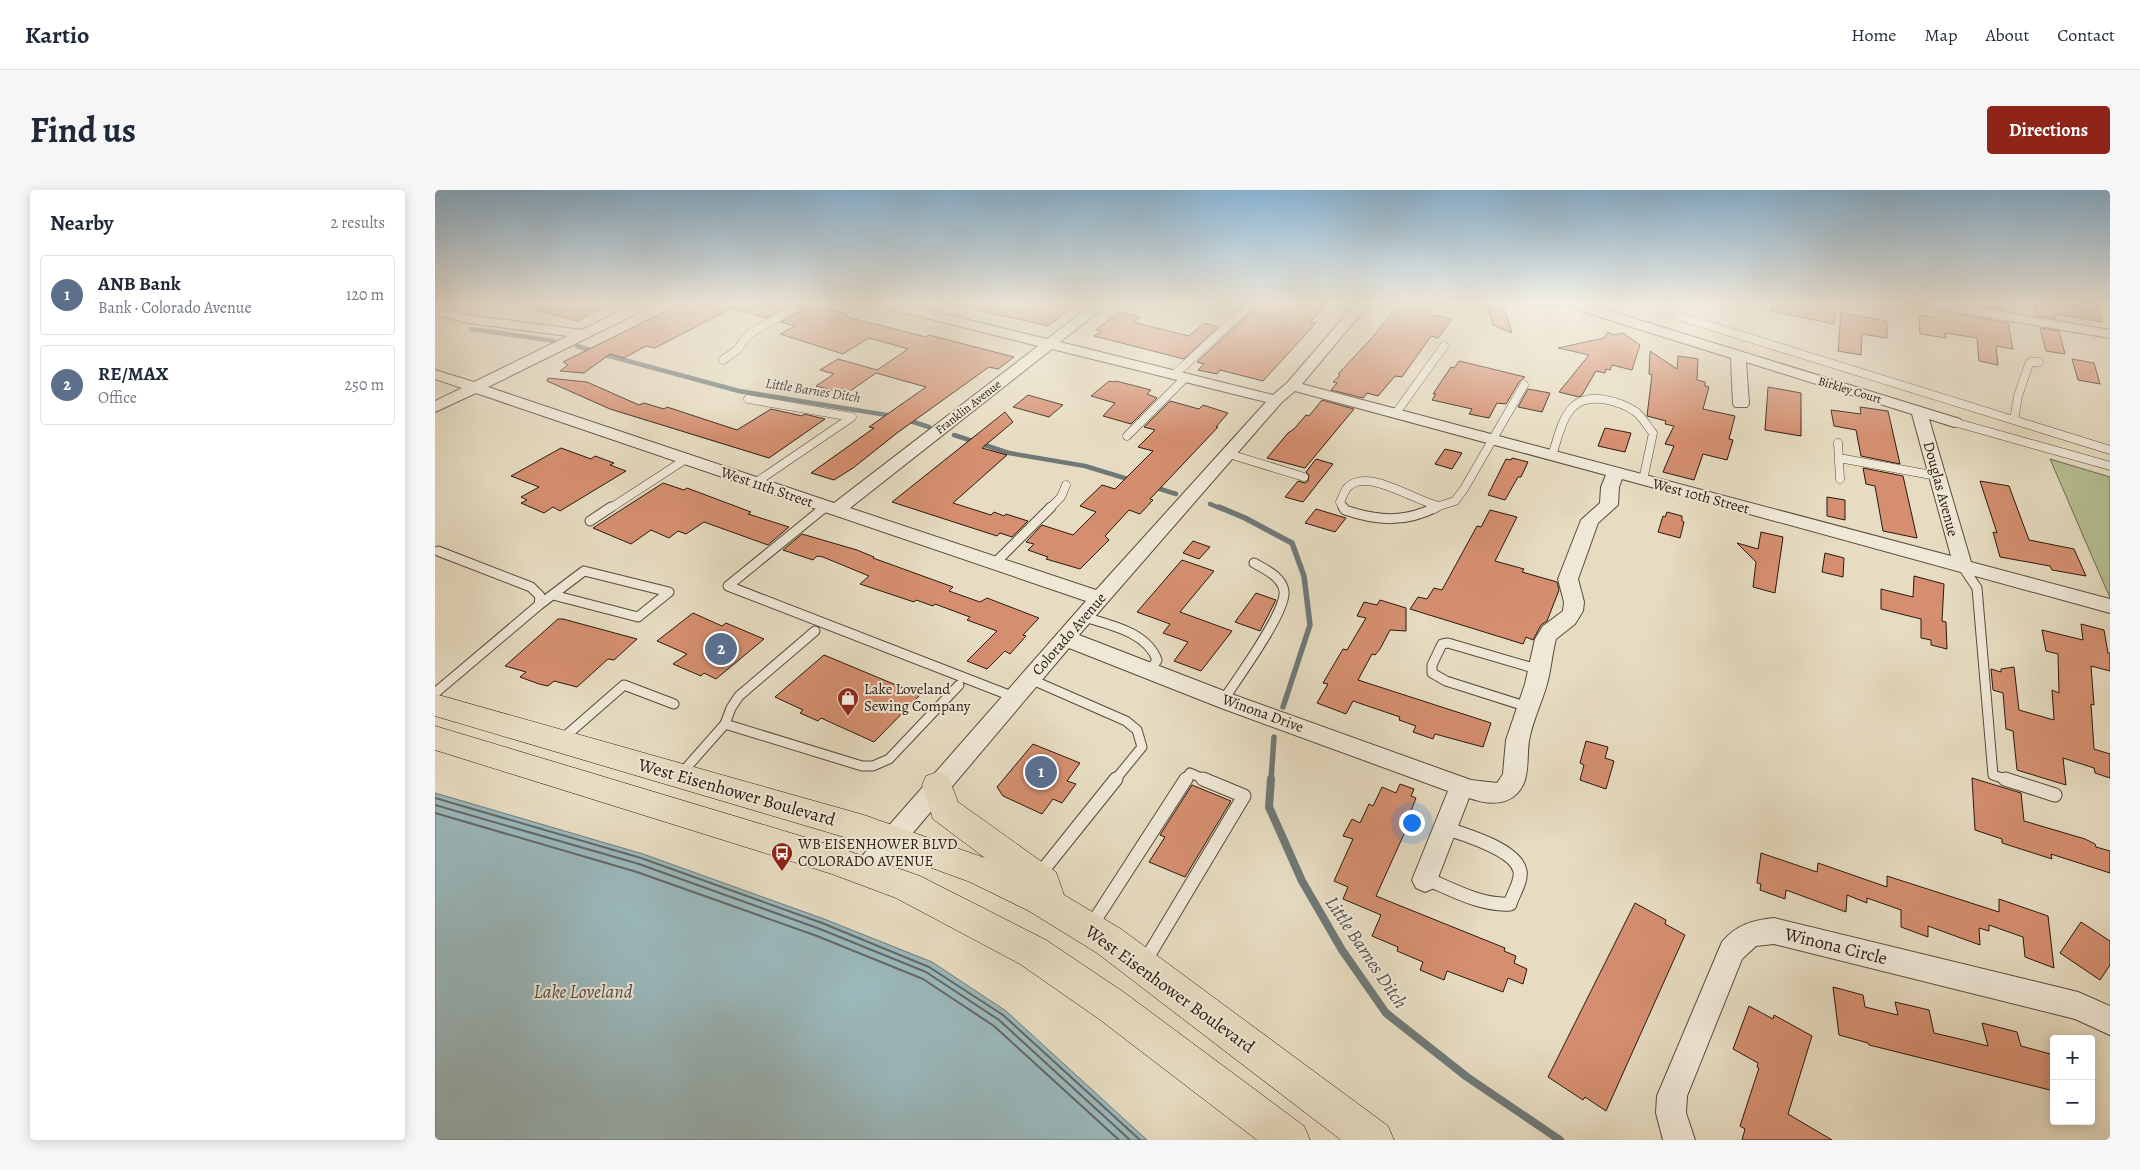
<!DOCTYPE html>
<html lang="en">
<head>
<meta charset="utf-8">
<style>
  body { margin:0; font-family:Alegreya,serif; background:#f6f6f7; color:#1f2937 }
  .controls { position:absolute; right:15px; bottom:15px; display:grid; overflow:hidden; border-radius:5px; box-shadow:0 2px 12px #0003 }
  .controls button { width:45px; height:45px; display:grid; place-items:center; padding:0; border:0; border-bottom:1px solid #e0e1e3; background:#fff; color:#1f2937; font:25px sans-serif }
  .you { position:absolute; left:976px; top:632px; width:18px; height:18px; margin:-12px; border:4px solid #fff; border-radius:50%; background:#1a73e8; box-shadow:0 0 0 8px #1a73e833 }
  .badge { display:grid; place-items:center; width:32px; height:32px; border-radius:50%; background:#8f2418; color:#fff; font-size:16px; font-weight:700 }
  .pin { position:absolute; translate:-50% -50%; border:2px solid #fff; box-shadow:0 1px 5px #0006 }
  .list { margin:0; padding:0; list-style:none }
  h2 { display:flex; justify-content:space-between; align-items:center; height:65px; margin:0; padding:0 20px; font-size:21px }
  h2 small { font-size:16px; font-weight:400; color:#747a83 }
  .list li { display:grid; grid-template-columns:32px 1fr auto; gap:15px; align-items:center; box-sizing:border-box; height:80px; margin:0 10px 10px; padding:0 10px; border:1px solid #e0e1e3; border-radius:5px }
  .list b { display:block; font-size:19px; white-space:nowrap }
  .list p { margin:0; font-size:16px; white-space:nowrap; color:#747a83 }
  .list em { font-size:16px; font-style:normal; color:#747a83 }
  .map { position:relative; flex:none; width:1675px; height:950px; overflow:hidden; border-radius:5px }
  header { display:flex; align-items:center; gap:30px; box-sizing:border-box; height:70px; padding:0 25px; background:#fff; border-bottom:1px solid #e0e1e3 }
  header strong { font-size:24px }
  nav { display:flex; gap:28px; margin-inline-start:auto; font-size:18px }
  .intro { display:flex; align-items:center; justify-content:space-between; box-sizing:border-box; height:120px; padding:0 30px }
  h1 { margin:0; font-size:35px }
  .button { padding:12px 22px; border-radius:5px; background:#8f2418; color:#fff; font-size:18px; font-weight:700 }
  main { display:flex; gap:30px; padding:0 30px }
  aside { flex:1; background:#fff; border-radius:5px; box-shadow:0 2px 12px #0003 }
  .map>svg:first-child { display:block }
  .green { fill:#b5c093; stroke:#706c50 }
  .water { fill:#9bb9bd; stroke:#6e7977 }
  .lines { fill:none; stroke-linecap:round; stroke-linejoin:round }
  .shore { stroke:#626965; stroke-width:2 }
  .stream-far2 { stroke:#6e7977; stroke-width:4.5 }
  .stream-far1 { stroke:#6e7977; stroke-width:5.5 }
  .stream { stroke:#6e7977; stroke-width:8 }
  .building { fill:#d58f70; stroke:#2a190d }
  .lane-far2-casing { stroke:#594a3a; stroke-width:9 }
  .lane-far1-casing { stroke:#594a3a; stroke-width:11 }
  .lane-casing { stroke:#594a3a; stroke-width:15 }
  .street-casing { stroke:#594a3a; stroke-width:2 }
  .highway-casing { stroke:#2a190d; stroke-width:1 }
  .lane-far2 { stroke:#efe8d7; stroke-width:8 }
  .lane-far1 { stroke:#efe8d7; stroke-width:9 }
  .lane { stroke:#efe8d7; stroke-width:13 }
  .street { fill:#efe8d7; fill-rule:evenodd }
  .highway { fill:#e7dcc1; fill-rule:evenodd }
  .labels { text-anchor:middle; stroke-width:4; stroke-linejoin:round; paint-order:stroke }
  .far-street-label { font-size:12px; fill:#2a190d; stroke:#efe8d7 }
  .far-water-label { font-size:14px; font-style:italic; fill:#52514b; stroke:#efe8d7 }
  .street-label { font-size:15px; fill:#2a190d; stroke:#efe8d7 }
  .poi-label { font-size:15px; fill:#2a190d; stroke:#efe8d7; text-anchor:start }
  .near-street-label { font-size:18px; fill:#2a190d; stroke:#efe8d7 }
  .near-water-label { font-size:19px; font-style:italic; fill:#52514b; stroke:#efe8d7 }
</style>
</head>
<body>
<header>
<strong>Kartio</strong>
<nav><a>Home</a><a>Map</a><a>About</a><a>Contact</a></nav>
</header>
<div class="intro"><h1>Find us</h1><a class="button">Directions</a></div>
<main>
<aside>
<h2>Nearby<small>2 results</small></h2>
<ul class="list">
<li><span class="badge" style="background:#5c6f8a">1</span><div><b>ANB Bank</b><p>Bank · Colorado Avenue</p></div><em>120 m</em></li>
<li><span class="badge" style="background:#5c6f8a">2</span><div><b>RE/MAX</b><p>Office</p></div><em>250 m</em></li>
</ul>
</aside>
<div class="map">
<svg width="1675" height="950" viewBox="0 0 1675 950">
  <rect width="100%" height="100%" fill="#e7dcc1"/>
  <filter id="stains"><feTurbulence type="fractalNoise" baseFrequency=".004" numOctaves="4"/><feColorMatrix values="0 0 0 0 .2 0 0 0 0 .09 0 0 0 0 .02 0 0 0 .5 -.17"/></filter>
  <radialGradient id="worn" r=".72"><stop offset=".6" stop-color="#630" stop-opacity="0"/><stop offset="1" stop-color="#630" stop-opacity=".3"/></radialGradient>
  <path class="green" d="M1615,269L1675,287V408Z"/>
  <path class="water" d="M0,603L208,664L389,729L497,772L571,821L712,950H0Z"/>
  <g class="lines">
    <path class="shore" d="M0,608L206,668L387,733L494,777L568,825L705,950
      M0,615L204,674L385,739L491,782L564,830L695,950
      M0,623L202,682L382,746L488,789L559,836L684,950"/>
    <path class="stream-far2" d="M36,139L119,151
      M142,156L158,161
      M167,164L304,201L458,226
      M472,230L494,237
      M519,245L574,263L650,276L696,290
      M719,297L741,304
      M775,314L787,319"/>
    <path class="stream-far1" d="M784,317L810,328L857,353L869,386L875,435L848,517
      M836,590L839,547"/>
    <path class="stream" d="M836,589L834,617L867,691L907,760L951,823L1032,887L1125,950"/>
  </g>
  <path class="building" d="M97,114H176L142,131L96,119Z
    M245,114H356L331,128L297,118L220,158L211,156L189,168L175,164L149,183L125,181L133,175L128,172Z
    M373,114L412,124L409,126L416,128L491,147L494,145L579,167L563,179L554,177L462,243L418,278L399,290L376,283L439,238L434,237L491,197L441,183L411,204L381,196L399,184L385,180L403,169L442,180L473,159L434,148L408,164L345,144L360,136L346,132L370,119Z
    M544,114H642L613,136L543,120Z
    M837,114L867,116L869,114H892L875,132L881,133L828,191L785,180L782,184L763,180L769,174L762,172L820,118L831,120Z
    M964,114H1001L993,124L1017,129L1003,148L996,146L967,187L960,186L943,206L932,203L928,208L896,200L902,193L898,192L905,185L903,184L936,149Z
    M1337,114H1396V117L1401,118L1399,134L1336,121Z
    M1534,114H1570L1571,120Z
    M1599,114H1662L1667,132L1619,124L1621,129L1602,126Z
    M1053,117H1069L1077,143L1058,135Z
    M1504,121L1573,133L1578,159L1561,156L1563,175L1544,171L1542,148L1510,143L1511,148L1485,144L1484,125L1503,128Z
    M684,122L705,127L698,132L754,146L769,133L783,137L749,169L659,146L666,141L661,140Z
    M1406,123L1452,131V148L1427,144L1426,165L1403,161Z
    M1605,138L1624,141L1630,164L1611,161Z
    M1173,142L1178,145L1188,143L1205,155L1197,180L1177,175L1175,180L1171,179L1170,183L1161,181L1147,205L1144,207L1124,202L1154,165L1123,158L1169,148Z
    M1215,161L1242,179L1243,166L1263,169L1262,190L1270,192V196L1274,197L1268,219L1300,226L1294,249L1298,250L1292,270L1268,264L1259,290L1228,282L1239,256L1230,254L1239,236L1230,234L1231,231L1212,226L1217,185L1214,184Z
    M1637,169L1659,173L1665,194L1643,190Z
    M1024,171L1041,175L1090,187L1084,192L1071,214L1062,213L1054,228L1034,224L1037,219L997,210L1001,204H998L1016,177L1019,178Z
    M113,188L152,192L204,215L209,213L229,219L232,217L302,240L336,219L367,226L369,224L390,229L334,268L175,219L112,191Z
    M674,191L679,192L681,191L716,200L712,204L722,208L696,234L668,226L680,213L656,206Z
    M1333,197L1366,203V246L1330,240Z
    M1093,199L1115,203L1107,222L1083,217Z
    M593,205L628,215L614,227L578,217Z
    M887,210L919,219L870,278L832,268L853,243L859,239L871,225L874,226Z
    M735,211L764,219L768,215L793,223L781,237H783L715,309L718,310L705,324L694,320L670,346L674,350L645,379L611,369L613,367L593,360L599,354L591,352L607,335L638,345L661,322L645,316L667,295L680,299L718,261L703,257L720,240L709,237Z
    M1425,217L1453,221L1465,274L1426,266L1421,240L1399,236L1396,220L1426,224Z
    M570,222L578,232L547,258L572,265L518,313L556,325L559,322L569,326L571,324L593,331L577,347L565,343L562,346L457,312Z
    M1170,238L1196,243L1190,262L1163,256Z
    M126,258L156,269L160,266L179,273L175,275L191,281L125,321L118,317L109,323L86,313L92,310L86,307L104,297L76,286Z
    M1010,259L1027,263L1017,279L1000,274Z
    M1077,268L1093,272L1086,287H1083L1070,310L1053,305L1071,269L1076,270Z
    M881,269L898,274L868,312L850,307L863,291L870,293L873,291L874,285L871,282Z
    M1428,278L1468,286L1482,348L1448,341L1440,296L1431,294Z
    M1545,291L1574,296L1594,350L1639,359L1651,386L1617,380L1615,376L1565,367L1558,342L1562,343Z
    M228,293L249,300L252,298L316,322L313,324L354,337L333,355L269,332L251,344L243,341L234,348L216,340L196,354L158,338Z
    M1392,307L1410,310V330L1392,326Z
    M881,319L911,328L900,342L870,333Z
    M1055,320L1082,327L1060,371L1089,379L1087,382L1122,392L1124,400L1112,431L1106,435L1098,450L1091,447L1088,454L975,419L983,407L992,409L999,398L1007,400L1042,336L1046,337Z
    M1232,322L1247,326V331L1249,332L1245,348L1223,342L1228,326L1230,327Z
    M1326,342L1348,347L1340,403L1318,397L1321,372L1302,353L1323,359Z
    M367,344L422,360L439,367L438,368L518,397L514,401L545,412L552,408L604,428L588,445L591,446L575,464L570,461L552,479L532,471L562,441L532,430L535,427L500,414L498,416L481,410L479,412L425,394L434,386L388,367L382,366L378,370L348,360Z
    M758,351L775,357L764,369L748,363Z
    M1390,363L1409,368L1408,387L1387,382Z
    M747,370L779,381L745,422L797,441L766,481L739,471L753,452L728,443L735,434L702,422Z
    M1479,386L1509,394L1507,431L1511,432L1512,459L1496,455V450L1486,448V429L1446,419V399L1478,407Z
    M821,403L841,410L825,441L800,432Z
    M945,410L971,418V441L955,440L945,459L940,465L937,464L923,490L1056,533L1048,557L1000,544L998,549L978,542L981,536L964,530L965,527L918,511L911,524L882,513L893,494L888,493L895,481L908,459L912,460L931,428L922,426L929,412L942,415Z
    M258,423L287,436L291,433L329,449L281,489L269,483L266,486L238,474L252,464L222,451Z
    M123,429H128L202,449L179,470L173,469L142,497L119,491L113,496L104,494L85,487L91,482L70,476Z
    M1646,434L1669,440L1673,463H1675V481L1656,476L1659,515L1656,514L1659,559L1675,564V588L1660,583L1659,578L1628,568L1631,595L1582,580L1578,541L1571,539L1568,503L1558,500L1556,479L1566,482V479L1579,477L1584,520L1619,530L1617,500L1624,503L1623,464L1611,461L1607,440L1648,450Z
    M389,465L485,505L439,552L386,528L383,531L365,523L368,520L340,507Z
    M1151,551L1173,557L1170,568L1179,571L1171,599L1145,590L1149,575L1145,573Z
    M598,554L645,573L632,591L641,594L627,613L618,609L607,624L568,606L562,597Z
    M1537,588L1586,603L1589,631L1650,649L1660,654L1661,657L1675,661V683L1616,664L1617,669L1567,653V649L1540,640Z
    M965,594L979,599L976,606L981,608L976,621L979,622L941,706L1070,758L1069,761L1081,766L1079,773L1092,779L1088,794L1073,788L1068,802L1012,781L1009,790L985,780L988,772L962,761L963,757L937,746L946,725L908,709L913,697L899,691L918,649L908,646L917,629L925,633L934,614L938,616L947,597L961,603Z
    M757,595L796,611L750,687L714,672L730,647L725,645Z
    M1326,663L1382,682L1383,673L1452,697V686L1564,722V709L1613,726L1619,778L1590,767L1588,747L1554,735V741L1544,738L1545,755L1493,736V747L1466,737V720L1432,708V713L1412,705L1411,722L1351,700L1350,709L1325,700L1326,694L1322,693Z
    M1200,713L1231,730L1230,734L1250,745L1171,921L1150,907L1148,910L1113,887Z
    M1646,732L1675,751V775L1665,790L1625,763Z
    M1398,797L1428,805L1430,817L1463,825L1460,812L1494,820L1499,843L1529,850L1553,856L1547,833L1582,842L1586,856L1619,865V901L1434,855L1433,853L1404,845Z
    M1314,816L1338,829L1339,825L1377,846L1353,924L1397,950H1307L1310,939L1305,936L1324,878L1322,877L1323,873L1298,859Z"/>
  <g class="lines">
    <g class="lane-far2-casing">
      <path id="lane-far2" d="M1205,114L1675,260
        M288,170L302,160L314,144L367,114
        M739,185L816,114
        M313,209L417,227L320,293
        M961,223L1009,156
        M1579,230L1583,206L1594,174L1596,172H1604
        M1519,232L1675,276
        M692,246L750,188
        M1403,253L1405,289
        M794,264L869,287
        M1117,265C1123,249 1126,228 1139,216C1155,202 1185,211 1201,222C1208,228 1212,236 1218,243L1208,290
        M1404,268L1502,286
        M1004,316L1020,311L1029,299L1089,195
        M174,319L251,269
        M389,319L391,317
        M614,319L626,307L631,295
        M909,319L905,312C907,308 909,302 912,298C931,276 981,312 1004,316
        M999,319L1004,316"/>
    </g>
    <g class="lane-far1-casing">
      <path id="lane-far1" d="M390,317L293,396L579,507
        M908,317L910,320C942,331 970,333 1001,317
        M155,331L176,317
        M3,361L96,397L105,406L104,415
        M559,374L616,317
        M1528,377L1542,398L1558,585L1573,590
        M649,427C675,435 712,442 722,470L715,481
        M595,489L691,531L702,540L707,557L680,590
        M0,503L104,415L149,381L234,402L203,427L118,405
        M789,509C802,489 852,421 849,401C847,387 830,379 819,373
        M1093,517L1011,491L997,483V475L1007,454L1013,453L1105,480
        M290,534L296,518L304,506L380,441
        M126,550L189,495L239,514
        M245,585L290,534L427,576H438L454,569L524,495
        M750,590L755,583L771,590"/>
    </g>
    <g class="lane-casing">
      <path id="lane" d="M1570,589L1620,605
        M604,685L681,589
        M990,688C1016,699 1046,716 1075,714C1078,704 1087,691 1085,681C1081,659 1028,644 1010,638
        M656,736L751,589
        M709,773L809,606L768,589"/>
    </g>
    <g class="street-casing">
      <path id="street" d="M199,114H217L215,117L53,197L399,313L603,156L447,117L445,114H468L612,149L658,114H673L625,152L838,205L852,193L920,114H934L867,194L1516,366L1477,224L1311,172L1314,214L1312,217H1300L1298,214L1296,168L1133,117L1131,114H1152L1525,229L1527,232L1525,235L1519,237L1494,229L1536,372L1675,409V423L1187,289L1184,297L1183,315L1163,333L1143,389L1149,412L1148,421L1140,434L1121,449C1117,464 1116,480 1112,494C1107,512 1099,528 1095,546C1090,565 1098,593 1078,607C1065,616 1048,613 1034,608L999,698L990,702L981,698L977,690L1013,601L786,518L634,458L439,689L430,692L421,689L417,681L421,673L651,411L41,203L0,222V211L27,198L0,189V180L39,192L133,146L33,133L0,125V117L33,125L147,140ZM617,159L831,212L661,400L415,318ZM860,201L1171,285L1166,297L1165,313L1146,330L1123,389L1129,412L1128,421L1108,436L1100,449L1090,494L1071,550L1068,584L1062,593L1036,590L802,506L644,445L846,213Z
        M1492,114H1523L1675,140V148L1499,118Z
        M1339,728L1643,802L1675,816V845L1640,829L1339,754L1321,756L1307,769L1252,906L1251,923L1260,950H1228L1221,923L1222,906L1287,752C1301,735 1318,730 1339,728Z"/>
    </g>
    <g class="highway-casing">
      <path id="highway" d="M0,504L429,625L550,668L498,629L487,595L491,586L502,582L513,586L523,612L621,682L629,705L686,739L953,936L959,950H906L662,763L594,721L535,692L426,652L0,526Z
        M0,536L399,656L485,686L611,750L690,803L869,936L875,950H822L664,829L585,774L461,708L397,684L0,560Z"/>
    </g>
    <use href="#lane-far2" class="lane-far2"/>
    <use href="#lane-far1" class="lane-far1"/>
    <use href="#lane" class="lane"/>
    <use href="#street" class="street"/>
    <use href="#highway" class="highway"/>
  </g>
  <linearGradient id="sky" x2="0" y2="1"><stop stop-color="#89b6d7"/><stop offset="0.46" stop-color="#f4efe3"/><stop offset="1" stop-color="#f4efe3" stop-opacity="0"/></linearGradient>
  <rect width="1675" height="247" fill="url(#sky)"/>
  <defs>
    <g id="shop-pin" transform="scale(1.125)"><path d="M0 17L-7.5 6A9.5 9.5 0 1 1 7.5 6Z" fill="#8f2418" stroke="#efe8d7"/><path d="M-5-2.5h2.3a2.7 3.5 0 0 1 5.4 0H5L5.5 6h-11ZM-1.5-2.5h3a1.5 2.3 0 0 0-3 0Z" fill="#fff"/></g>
    <g id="bus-pin" transform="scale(1.125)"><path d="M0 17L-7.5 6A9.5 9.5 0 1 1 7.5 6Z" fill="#8f2418" stroke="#efe8d7"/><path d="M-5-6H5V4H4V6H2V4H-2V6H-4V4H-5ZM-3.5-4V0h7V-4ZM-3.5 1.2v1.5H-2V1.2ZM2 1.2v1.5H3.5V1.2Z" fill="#fff"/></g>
  </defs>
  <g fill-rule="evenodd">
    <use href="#shop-pin" x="413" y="508"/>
    <use href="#bus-pin" x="347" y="663"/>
  </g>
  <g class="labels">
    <g class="far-street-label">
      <text transform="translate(1415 200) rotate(17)" y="4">Birkley Court</text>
      <text transform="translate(533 217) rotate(-38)" y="4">Franklin Avenue</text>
    </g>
    <g class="far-water-label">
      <text transform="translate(378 200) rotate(9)" y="5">Little Barnes Ditch</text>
    </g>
    <g class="street-label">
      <text transform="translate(332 297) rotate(19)" y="5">West 11th Street</text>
      <text transform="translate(1506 299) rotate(75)" y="5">Douglas Avenue</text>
      <text transform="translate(1266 306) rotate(15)" y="5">West 10th Street</text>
      <text transform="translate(634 444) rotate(-49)" y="5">Colorado Avenue</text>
      <text transform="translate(828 523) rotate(20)" y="5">Winona Drive</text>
    </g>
    <g class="poi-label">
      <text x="429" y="504">Lake Loveland<tspan x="429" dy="17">Sewing Company</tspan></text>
      <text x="363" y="659">WB EISENHOWER BLVD<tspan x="363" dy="17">COLORADO AVENUE</tspan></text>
    </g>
    <g class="near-street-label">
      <text transform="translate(302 602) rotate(16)" y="6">West Eisenhower Boulevard</text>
      <text transform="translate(1401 756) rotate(14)" y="6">Winona Circle</text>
      <text transform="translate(735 799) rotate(36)" y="6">West Eisenhower Boulevard</text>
    </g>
    <g class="near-water-label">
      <text transform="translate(932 762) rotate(56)" y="7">Little Barnes Ditch</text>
      <text x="148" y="808">Lake Loveland</text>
    </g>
  </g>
  <rect width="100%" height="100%" filter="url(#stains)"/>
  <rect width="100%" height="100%" fill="url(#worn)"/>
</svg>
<div class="controls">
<button>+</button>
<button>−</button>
</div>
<div class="you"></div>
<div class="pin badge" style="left:606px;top:582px;background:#5c6f8a">1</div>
<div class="pin badge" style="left:286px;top:459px;background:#5c6f8a">2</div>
</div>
</main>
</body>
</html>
